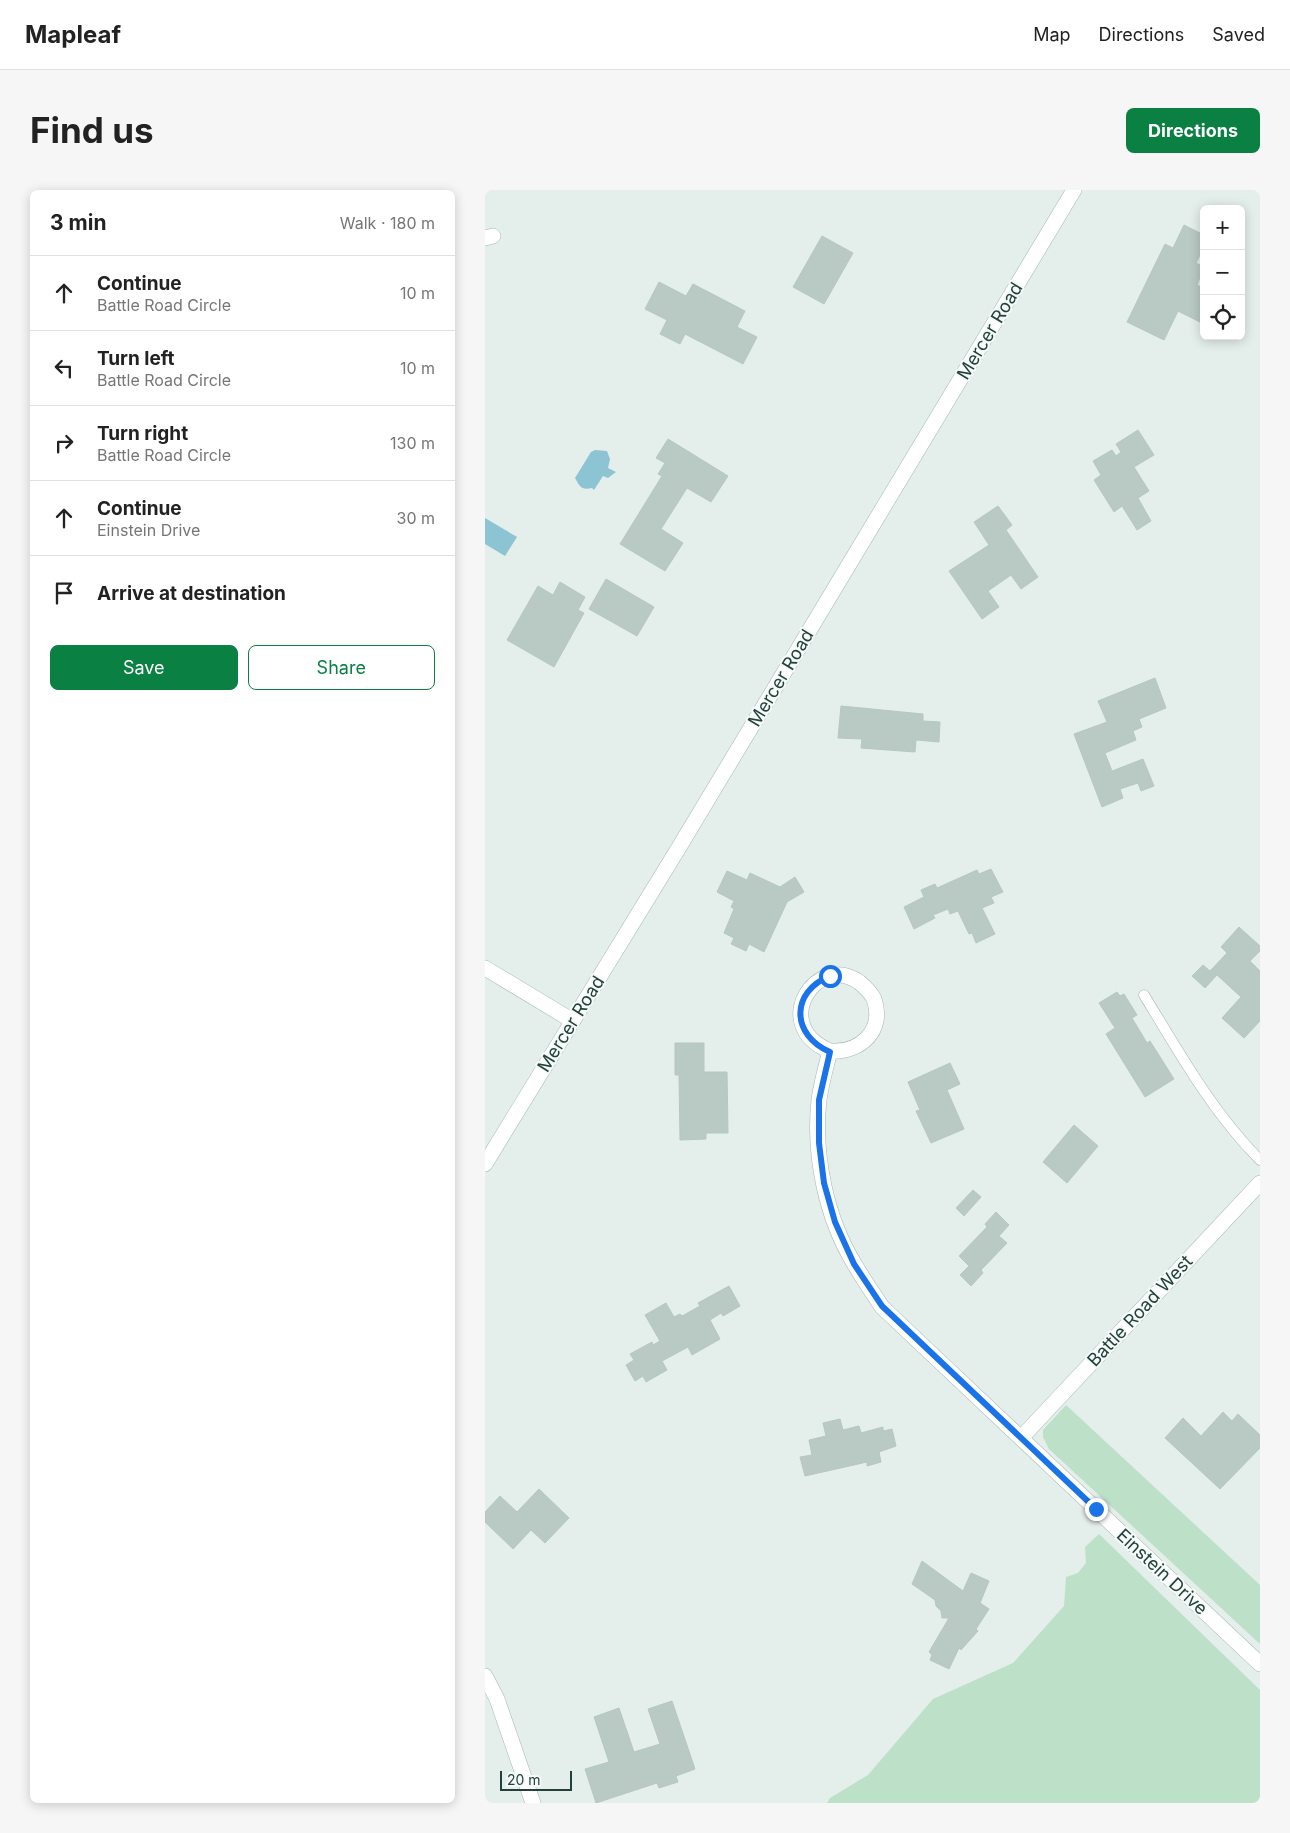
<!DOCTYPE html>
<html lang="en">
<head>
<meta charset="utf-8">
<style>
  body { margin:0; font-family:Inter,sans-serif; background:#f6f6f6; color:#222 }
  .controls { position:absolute; right:15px; top:15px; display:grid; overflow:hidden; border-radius:8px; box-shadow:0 2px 12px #0003 }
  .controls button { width:45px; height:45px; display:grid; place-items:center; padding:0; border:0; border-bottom:1px solid #e0e0e0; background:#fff; color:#222; font:25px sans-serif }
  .scale { position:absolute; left:15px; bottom:12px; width:72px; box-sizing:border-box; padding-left:5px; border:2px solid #23413b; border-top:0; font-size:14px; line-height:18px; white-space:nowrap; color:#23413b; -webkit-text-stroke:4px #f5faf8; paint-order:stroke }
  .stop { position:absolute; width:15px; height:15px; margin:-11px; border:4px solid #1a73e8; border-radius:50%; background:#fff }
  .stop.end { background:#1a73e8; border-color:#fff; box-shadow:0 1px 5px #0008 }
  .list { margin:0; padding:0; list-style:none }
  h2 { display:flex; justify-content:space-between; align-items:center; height:65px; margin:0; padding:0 20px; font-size:21px }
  h2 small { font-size:16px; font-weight:400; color:#767676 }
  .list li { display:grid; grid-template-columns:32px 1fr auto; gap:15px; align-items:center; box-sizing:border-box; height:75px; padding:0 20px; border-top:1px solid #e0e0e0 }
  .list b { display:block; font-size:19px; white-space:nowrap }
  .list p { margin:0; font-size:16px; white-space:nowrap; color:#767676 }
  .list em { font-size:16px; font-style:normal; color:#767676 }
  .actions { display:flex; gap:10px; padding:15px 20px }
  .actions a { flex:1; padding:11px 0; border:1px solid #0b8043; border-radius:8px; text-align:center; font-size:18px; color:#0b8043 }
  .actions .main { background:#0b8043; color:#fff }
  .icon { flex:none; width:28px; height:28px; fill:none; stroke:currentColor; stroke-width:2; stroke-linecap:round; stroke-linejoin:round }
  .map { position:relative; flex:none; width:775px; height:1613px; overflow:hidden; border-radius:8px }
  header { display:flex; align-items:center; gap:30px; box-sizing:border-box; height:70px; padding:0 25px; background:#fff; border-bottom:1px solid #e0e0e0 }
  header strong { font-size:24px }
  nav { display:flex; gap:28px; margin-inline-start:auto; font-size:18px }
  .intro { display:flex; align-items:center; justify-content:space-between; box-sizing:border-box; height:120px; padding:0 30px }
  h1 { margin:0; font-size:35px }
  .button { padding:12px 22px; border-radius:8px; background:#0b8043; color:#fff; font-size:18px; font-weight:700 }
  main { display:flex; gap:30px; padding:0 30px }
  aside { flex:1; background:#fff; border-radius:8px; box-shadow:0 2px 12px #0003 }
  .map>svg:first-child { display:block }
  .green { fill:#bde0c9 }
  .water { fill:#8cc4d4 }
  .building { fill:#b9c9c4; stroke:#b6c8c2 }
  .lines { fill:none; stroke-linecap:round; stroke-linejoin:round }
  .lane-casing { stroke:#a6b7b2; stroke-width:11 }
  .street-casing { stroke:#a6b7b2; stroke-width:16 }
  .secondary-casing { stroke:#a2bab3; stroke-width:16 }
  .lane { stroke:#fff; stroke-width:10 }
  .street { stroke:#fff; stroke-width:15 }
  .secondary { stroke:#fff; stroke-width:15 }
  .route { stroke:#1a73e8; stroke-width:6 }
  .labels { text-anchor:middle; stroke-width:4; stroke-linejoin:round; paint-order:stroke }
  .street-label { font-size:18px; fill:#23413b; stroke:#f5faf8 }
</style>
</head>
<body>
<header>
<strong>Mapleaf</strong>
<nav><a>Map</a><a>Directions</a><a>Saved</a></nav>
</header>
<div class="intro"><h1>Find us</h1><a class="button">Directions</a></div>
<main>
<aside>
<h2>3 min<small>Walk · 180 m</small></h2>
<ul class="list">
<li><svg class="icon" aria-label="ahead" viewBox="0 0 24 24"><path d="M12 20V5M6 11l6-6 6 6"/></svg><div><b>Continue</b><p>Battle Road Circle</p></div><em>10 m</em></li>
<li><svg class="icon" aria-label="left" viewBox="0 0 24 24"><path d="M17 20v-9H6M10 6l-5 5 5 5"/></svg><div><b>Turn left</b><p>Battle Road Circle</p></div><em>10 m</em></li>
<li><svg class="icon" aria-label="right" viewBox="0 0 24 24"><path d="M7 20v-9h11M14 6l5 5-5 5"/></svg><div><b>Turn right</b><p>Battle Road Circle</p></div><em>130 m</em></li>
<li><svg class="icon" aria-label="ahead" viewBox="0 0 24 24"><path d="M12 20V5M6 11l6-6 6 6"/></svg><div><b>Continue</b><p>Einstein Drive</p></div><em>30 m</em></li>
<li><svg class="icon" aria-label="arrive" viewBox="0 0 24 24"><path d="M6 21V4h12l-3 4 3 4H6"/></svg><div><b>Arrive at destination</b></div></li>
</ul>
<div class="actions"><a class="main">Save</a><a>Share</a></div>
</aside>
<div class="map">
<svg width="775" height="1613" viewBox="0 0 775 1613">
  <rect width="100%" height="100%" fill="#e4eeea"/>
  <path class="green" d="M581,1215L775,1395V1454L564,1259L558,1247V1240Z
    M614,1344L775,1500V1613H342L345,1608L383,1585L448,1509L528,1473L579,1416L581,1387L593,1383L601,1373L600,1357Z"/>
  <path class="water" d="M110,260L122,261L125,269L123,278L131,282L123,288L118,286L109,300L107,298C96,301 94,295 90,288L106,262Z
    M0,328L32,347L20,366L0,354Z"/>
  <path class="building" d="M699,35L719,45V62L717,61L711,73L719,77L712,95L719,98V134L693,121L679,150L642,132L680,54L688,58Z
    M337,46L368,63L339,114L308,97Z
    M174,92L201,106L208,94L260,121L252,137L272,147L258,174L200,144L195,154L175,144L182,130L160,119Z
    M653,240L669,265L649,277L664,301L653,308L666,331L652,340L637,316L629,322L609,290L616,285L608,271L627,260L631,266L636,262L631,254Z
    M183,249L243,286L226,312L202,298L176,339L198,353L180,381L135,354L177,286L173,284L180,273L171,268Z
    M513,316L527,335L521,340L553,387L536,399L526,385L503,401L514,417L497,429L464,381L504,355L489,332Z
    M121,389L169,417L152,446L104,419Z
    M75,392L100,407L93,420L99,423L69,477L22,450L53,396L68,405Z
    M670,488L681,518L654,529L657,537L648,541L651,550L620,563L627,581L658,569L669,596L656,601L653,593L635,599L638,608L617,617L589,544L622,532L613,511Z
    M356,516L438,524V531L455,532L454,552L431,550L430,562L376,558L377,549L353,548Z
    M506,679L518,702L506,707L509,713L497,718L510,744L491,753L487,743L484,744L473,721L465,724L463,719L448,725L450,728L429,739L419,717L439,707L436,700L450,694L452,698L492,680L494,684Z
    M242,681L262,690L265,683L295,697L310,687L319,702L302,712L279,762L264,754L261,761L246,754L249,748L239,743L249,719L246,717L249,711L232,702Z
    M754,737L775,756V761L765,771L775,781V831L759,848L737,828L756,807L732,785L720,798L707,786L718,775L725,781L742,763L736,757Z
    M632,802L635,806L639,804L652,825L647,828L662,853L665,851L689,889L660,907L621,844L630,838L614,813Z
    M190,853H219V882H242L243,943H221V949L195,950L194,885H190Z
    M465,873L475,894L462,900L479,939L446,953L431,921L435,920L423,892Z
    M589,935L613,956L582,993L558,972Z
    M488,1000L496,1007L479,1026L471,1018Z
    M511,1022L524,1035L514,1046L522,1053L496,1080L498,1083L486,1096L475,1085L484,1076L474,1066L502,1037L500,1034Z
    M244,1096L255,1116L238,1126L236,1123L225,1130L235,1149L207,1165L203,1157L177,1171L182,1180L161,1192L158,1186L150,1191L141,1175L149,1170L145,1164L167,1152L168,1155L175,1151L160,1125L181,1113L189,1127L195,1124L197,1126L215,1116L213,1113Z
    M738,1222L747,1231L753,1224L775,1245V1258L735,1299L680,1248L698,1228L716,1246Z
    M355,1229L358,1240L374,1236L376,1243L398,1237V1241L407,1239L411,1256L394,1262L396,1272L382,1276V1272L320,1286L315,1267L327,1265L324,1250L341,1246L338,1233Z
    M54,1299L84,1328L60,1353L46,1340L28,1359L0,1332V1322L15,1306L32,1322Z
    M437,1371L478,1401L486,1383L504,1391L495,1413L504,1419L491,1439L493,1441L476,1460L474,1458L464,1479L445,1470L447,1465L444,1462L464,1428H457L456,1421L451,1416L450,1410L427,1394Z
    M187,1511L210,1579L191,1586L193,1592L174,1598L172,1593L111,1613L100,1579L124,1572L109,1527L134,1518L149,1562L175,1554L163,1519Z"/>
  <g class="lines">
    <g class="lane-casing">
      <path id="lane" d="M659,805C694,862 727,922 775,970"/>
    </g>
    <g class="street-casing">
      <path id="street" d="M0,48L8,46
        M0,778L88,831
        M345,861C284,836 331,762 374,792C380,797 386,802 389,809C400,841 375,863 345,861C341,877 336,894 334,910C328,965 341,1028 370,1075C378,1089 388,1103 397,1117L775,1474
        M536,1248L775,993
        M0,1486L12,1509L48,1613"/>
    </g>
    <g class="secondary-casing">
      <path id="secondary" d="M0,974L193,659L589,0"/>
    </g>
    <use href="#lane" class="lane"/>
    <use href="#street" class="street"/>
    <use href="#secondary" class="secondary"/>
  </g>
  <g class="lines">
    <path class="route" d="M345,786C305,802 306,845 345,862L334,910V953L339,993L350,1032L369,1074L397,1116L611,1319"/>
  </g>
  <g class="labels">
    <g class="street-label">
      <text transform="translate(505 141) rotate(-59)" y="6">Mercer Road</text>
      <text transform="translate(296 488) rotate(-59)" y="6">Mercer Road</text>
      <text transform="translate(86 834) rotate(-58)" y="6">Mercer Road</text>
      <text transform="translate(655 1121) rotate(-47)" y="6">Battle Road West</text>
      <text transform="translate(677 1382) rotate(43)" y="6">Einstein Drive</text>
    </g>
  </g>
</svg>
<div class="controls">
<button>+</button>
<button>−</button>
<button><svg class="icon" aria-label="locate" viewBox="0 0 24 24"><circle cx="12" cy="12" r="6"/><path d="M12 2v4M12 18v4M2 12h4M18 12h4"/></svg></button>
</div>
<div class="scale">20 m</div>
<div class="stop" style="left:345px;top:786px"></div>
<div class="stop end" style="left:611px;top:1319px"></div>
</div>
</main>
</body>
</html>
